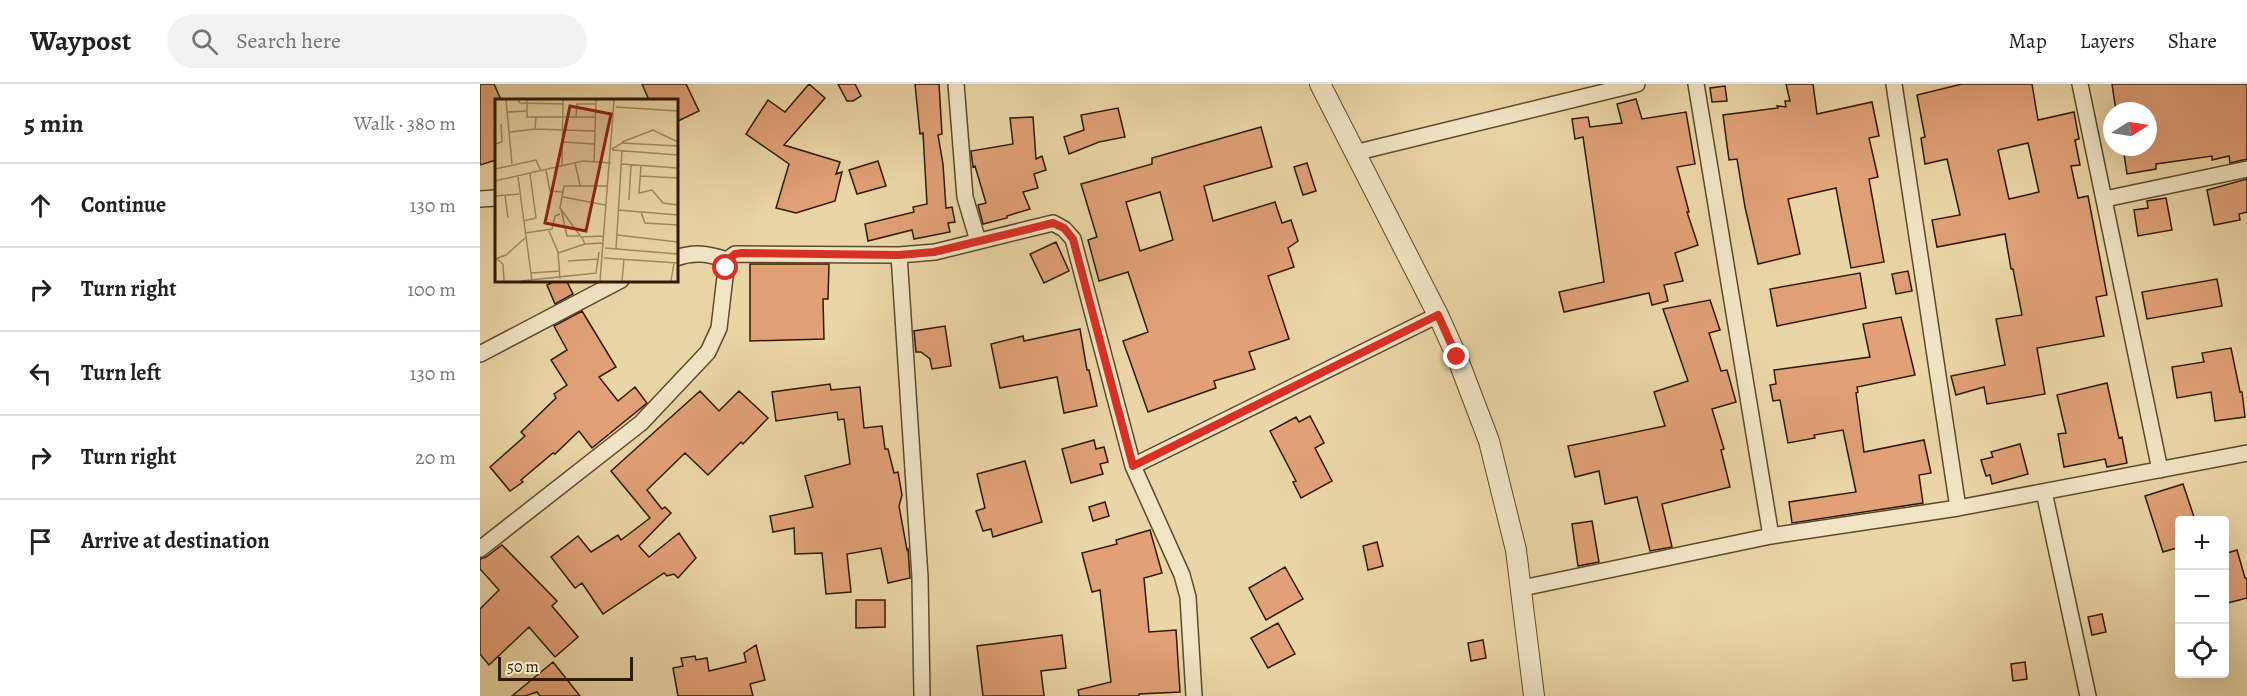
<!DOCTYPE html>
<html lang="en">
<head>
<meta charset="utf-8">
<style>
  body { margin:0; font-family:Alegreya,serif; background:#f2f2f2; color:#222 }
  .controls { position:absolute; right:18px; bottom:18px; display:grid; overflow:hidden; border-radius:6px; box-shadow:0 6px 24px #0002 }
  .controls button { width:54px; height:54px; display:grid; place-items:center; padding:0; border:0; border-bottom:2px solid #e0e0e0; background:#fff; color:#222; font:30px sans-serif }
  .compass { position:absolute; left:1623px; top:18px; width:54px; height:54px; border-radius:50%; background:#fff; box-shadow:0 6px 24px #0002; rotate:78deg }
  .scale { position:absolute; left:18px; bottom:15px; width:135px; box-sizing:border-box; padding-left:6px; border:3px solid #2e1b00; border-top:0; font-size:16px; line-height:21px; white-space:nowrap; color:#2e1b00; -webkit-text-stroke:4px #f1e4c5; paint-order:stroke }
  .stop { position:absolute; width:18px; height:18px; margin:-14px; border:4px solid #d93025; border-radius:50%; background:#fff }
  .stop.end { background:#d93025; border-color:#fff; box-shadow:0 2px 6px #0008 }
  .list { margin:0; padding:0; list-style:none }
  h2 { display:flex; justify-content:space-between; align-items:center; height:78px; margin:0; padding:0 24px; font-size:26px }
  h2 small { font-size:20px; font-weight:400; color:#767676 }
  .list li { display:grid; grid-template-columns:39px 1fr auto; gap:18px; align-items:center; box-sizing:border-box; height:84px; padding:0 24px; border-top:2px solid #e0e0e0 }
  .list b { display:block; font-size:22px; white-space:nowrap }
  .list em { font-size:20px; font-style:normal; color:#767676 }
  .icon { flex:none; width:33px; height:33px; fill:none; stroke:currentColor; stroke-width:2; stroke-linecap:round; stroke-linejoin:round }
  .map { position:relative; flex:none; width:1767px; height:612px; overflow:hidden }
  header { display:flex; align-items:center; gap:36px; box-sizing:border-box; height:84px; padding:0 30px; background:#fff; border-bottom:2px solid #e0e0e0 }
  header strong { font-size:28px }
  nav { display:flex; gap:33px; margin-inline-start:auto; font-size:21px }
  .search { width:420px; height:54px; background:#f2f2f2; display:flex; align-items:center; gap:15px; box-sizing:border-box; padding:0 21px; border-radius:33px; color:#767676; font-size:22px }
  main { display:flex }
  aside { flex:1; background:#fff }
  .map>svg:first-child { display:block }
  .building { fill:#e1a076; stroke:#2e1b00; stroke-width:1.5; fill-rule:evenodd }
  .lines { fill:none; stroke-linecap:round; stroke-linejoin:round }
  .minor-casing { stroke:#5d4a2a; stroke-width:18 }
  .tertiary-casing { stroke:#5d4a2a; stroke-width:22 }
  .minor { stroke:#f1e4c5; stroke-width:15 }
  .tertiary { stroke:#f1e4c5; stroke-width:20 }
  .route { stroke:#d93025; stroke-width:8 }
  .inset-road { fill:none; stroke:#9f8b64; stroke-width:1.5 }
  .view { fill:#8f2418; fill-opacity:0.15; stroke:#8f2418; stroke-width:3 }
  .inset-edge { fill:none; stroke:#2e1b00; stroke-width:3 }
</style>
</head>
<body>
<header>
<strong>Waypost</strong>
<div class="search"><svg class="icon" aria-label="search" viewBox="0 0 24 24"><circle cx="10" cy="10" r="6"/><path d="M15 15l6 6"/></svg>Search here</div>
<nav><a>Map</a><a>Layers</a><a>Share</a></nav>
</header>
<main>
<aside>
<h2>5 min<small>Walk · 380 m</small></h2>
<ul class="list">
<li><svg class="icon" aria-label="ahead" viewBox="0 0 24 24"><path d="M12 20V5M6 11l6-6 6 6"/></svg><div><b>Continue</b></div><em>130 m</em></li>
<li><svg class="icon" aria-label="right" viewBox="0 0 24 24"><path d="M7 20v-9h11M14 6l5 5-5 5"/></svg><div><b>Turn right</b></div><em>100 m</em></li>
<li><svg class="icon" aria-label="left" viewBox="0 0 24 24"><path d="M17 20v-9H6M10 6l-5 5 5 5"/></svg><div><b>Turn left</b></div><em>130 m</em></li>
<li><svg class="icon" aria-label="right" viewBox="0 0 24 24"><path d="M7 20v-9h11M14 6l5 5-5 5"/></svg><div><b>Turn right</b></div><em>20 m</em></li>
<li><svg class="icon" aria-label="arrive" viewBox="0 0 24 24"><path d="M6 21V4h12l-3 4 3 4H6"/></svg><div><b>Arrive at destination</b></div></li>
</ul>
</aside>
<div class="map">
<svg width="1767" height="612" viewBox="0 0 1767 612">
  <rect width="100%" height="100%" fill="#ead5a6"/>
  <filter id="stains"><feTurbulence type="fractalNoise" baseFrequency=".00333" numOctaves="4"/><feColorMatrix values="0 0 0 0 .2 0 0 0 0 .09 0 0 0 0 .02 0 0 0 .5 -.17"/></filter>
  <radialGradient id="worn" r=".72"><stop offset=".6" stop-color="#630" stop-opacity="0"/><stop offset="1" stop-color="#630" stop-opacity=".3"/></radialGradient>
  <path class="building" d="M0,0H14L21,16H16V76L0,81Z
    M162,0H206L219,27L196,38V16H169Z
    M329,0L345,14L304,61L360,78L356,90L362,88L355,117L316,129L296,124L309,80L266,50L288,16L305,28Z
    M358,0H375L381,12L373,17H367Z
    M435,0H459L462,50L458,51L463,80L466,124L472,123L475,138L468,139L470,148L434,155L432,146L388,157L385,140L434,128L433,123L447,120L443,49L440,50Z
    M1306,0H1333L1337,30L1392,18L1399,52L1389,54L1398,93L1389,95L1404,178L1371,184L1356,104L1308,115L1320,170L1278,180L1265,123L1257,75L1249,76L1243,31L1298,24L1297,22L1306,23L1305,17H1310Z
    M1482,0H1552L1558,36L1594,28L1599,55L1595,56L1600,81L1591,82L1598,114L1608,112L1627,211L1616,213L1624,252L1557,264L1565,310L1507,320L1504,303L1476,311L1471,292L1525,281L1516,235L1542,231L1533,185H1531L1525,150L1457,163L1452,136L1480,131L1467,75L1445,80L1441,54L1445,53L1437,11ZM1548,59L1559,108L1529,115L1518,66Z
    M1632,0H1767V75L1750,79L1749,72L1732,76V72L1676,80V85L1647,90L1643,63H1668V27H1636Z
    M1245,2L1247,17L1232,18L1230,4Z
    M1156,15L1162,35L1206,28L1215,80L1197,83L1209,128H1207L1218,161L1195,169L1203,197L1184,201L1188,217L1172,221L1169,209L1084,228L1079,208L1124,198L1103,53L1095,55L1092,35L1108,33L1110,43L1142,39L1137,20Z
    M638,24L645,53L619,58L589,70L584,53L604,46L601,31Z
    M553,33L556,75L562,72L566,86L554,90L558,104L543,108L550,125L527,132V134L503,140L498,121L506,119L495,82L493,83L491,67L533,60L530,34Z
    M781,43L792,83L724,102L733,137L795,118L802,139L811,136L818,157L808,164L814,183L788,192L809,255L769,268L775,285L734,297L736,304L668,328L643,257L668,248L648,188L619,197L608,156L617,153L601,100L672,80V74ZM680,108L693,156L660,167L646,118Z
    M398,77L406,102L377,110L369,86Z
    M827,79L836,107L823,111L814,83Z
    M1767,95V128L1759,130L1760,136L1734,141L1727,106Z
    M1686,114L1692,146L1658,152L1654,126L1668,124L1667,117Z
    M576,158L589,187L564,199L550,170Z
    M270,180H349L348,215H343L344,255L270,257Z
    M1428,187L1432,207L1416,210L1412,190Z
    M1380,189L1386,224L1297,242L1290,205Z
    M1737,195L1742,222L1667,235L1662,208Z
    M77,196H86L93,210L75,220L67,201Z
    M1230,216L1240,246L1229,249L1241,287L1247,286L1256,318L1232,325L1244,365L1241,366L1250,403L1182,420L1192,463L1170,467L1157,413L1125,420L1119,387L1095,393L1088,362L1185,342L1174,308L1208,297L1183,225Z
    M102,227L136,283L119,293L138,317L155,303L167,319L112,364L99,347L75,370L73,369L41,396L43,398L30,407L10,383L45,352L41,348L76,314L74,310L87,301L71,276L87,266L74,242Z
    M1421,233L1435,291L1377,303L1378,308L1376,309L1384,368L1444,356L1451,389L1439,391L1443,419L1312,439L1309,418L1376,408L1363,346L1334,351L1335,354L1308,359L1300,316L1293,317L1290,301L1296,300L1294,286L1390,273L1383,240Z
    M465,242L471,282L452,285L450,275L441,268H436L434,247Z
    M600,245L607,286H609L617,322L584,329L577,293L520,304L511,260L543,252L544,257Z
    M1751,264L1760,308H1762L1765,333L1735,337L1731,308L1697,314L1692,283L1724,278L1722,269Z
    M1627,299L1639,354L1642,353L1647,379L1627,383L1625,375L1584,383L1578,350L1586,349L1577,311Z
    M350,300L351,306L380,303L384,344L402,342L405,365H408L414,389L418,388L422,411L419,422L427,466L428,465L430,494L408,499L401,464L367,470L371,508L346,510L342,469L315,470L314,444L293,448L290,432L333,423L325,392L370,380L364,335L358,336L357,328L296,337L292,308Z
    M220,307L239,327L259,307L288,334L263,360L261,358L228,391L205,369L167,406L182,425L185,423L191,429L159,462L169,473L199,449L216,474L198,494L194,490L187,492L184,489L123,530L102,499L95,504L71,473L98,452L111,468L138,451L141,456L170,434L131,387Z
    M830,332L844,359L835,364L852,397L821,414L813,398L816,397L790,347L816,333L819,338Z
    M614,356L616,365L624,363L628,378L620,380L623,390L591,399L582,365Z
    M1540,360L1548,390L1512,400L1510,391L1506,392L1501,376L1513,373L1511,368Z
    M545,377L562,438L513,453L511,445L503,447L496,427L505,424L497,390Z
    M1703,400L1715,436H1700V463L1683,468L1665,412Z
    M625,418L629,432L613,437L609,423Z
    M1112,437L1119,478L1098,482L1092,440Z
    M670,446L682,489L664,494L669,548L696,546L700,608L659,610V612H599L598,606L631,598L620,506L612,508L602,469L637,460L636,456Z
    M897,458L903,482L888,486L883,462Z
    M22,461L77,517L72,522L98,553L75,573L49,543L9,581L0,570V525L19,506L0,485V475L6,473Z
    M1757,466L1765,494H1767V514L1744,520V470Z
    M805,483L823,515L786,536L769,504Z
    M376,516H405V543L376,544Z
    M1622,530L1626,548L1612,551L1608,533Z
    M798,539L815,570L788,584L771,554Z
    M582,551L586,584L561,587L564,612H503L497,562Z
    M1003,556L1006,574L991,577L988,559Z
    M276,561L285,596L270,600L273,612H198L193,584L203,582L201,574L215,572L216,576L227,574L229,587L266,578L264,569Z
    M73,578L100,612H60L57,608L45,612H32Z
    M1545,578L1547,595L1533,597L1531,580Z"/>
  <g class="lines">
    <g class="minor-casing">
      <path id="minor" d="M476,0L485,113L498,157
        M1216,0L1291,452
        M1414,0L1478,424
        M1600,0L1680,386
        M874,69L1157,0
        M0,115L16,114
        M1625,115L1767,85
        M419,171L440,493L442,612
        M196,174C215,167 229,170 247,176
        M0,270L141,196
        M653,382L958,231
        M1564,408L1608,612
        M0,465L161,339L228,268L239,244L247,176L255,170L419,171L455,168L573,139L584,145L593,155L653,382L702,491L708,513L714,612
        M1042,504L1291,452L1478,424L1767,369"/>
    </g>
    <g class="tertiary-casing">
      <path id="tertiary" d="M840,0L958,231L977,273L1009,357L1036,466L1054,612"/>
    </g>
    <use href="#minor" class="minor"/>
    <use href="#tertiary" class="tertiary"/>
  </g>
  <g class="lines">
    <path class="route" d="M246,184L248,176L255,170L262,169L419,171L454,168L573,139L584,144L593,155L653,382L958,231L977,273"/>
  </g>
  <g transform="translate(15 15)">
    <rect width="183" height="183" fill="#ead5a6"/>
    <path class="inset-road" d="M11,1L17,65M23,1L25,4L68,5M32,1V18H100M121,8L183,12M13,13L31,12M81,18L82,5H100M40,30L99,32M15,33L40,30L41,18M68,43L99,45M127,43L158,31L183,43M0,45L7,43L6,25M117,50L127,44L183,47M117,51L183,56M99,62L101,1M80,64L85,86M126,65L183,69M67,67L68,1M146,67L144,94L157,91L168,104L183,106M0,70L41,61L46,72M51,71L55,92L67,93M145,77L183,79M23,78L37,182M0,82L88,62L116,64M10,96L13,119M0,97L24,95M68,98L110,106M134,101L136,66M66,110L72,137H84M123,111L183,116M146,113L150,124L183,126M28,122L41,119L35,75M53,130L63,153L65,180M30,134L57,130L60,117L65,115M122,136L183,143M108,137L86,138L65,109L69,87H112M87,139L90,145L108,144M110,149L183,155M121,150L127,52M63,154L90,145M1,159L8,165L9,182M109,159L183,164M0,160L11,156L30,139M73,162L103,160M36,174L65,172M26,182L101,174L104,153M105,182L119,1M127,182L129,160M176,182L179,164"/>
    <path class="view" d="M75,7L116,15L91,132L50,124Z"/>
    <rect width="183" height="183" class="inset-edge"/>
  </g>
  <rect width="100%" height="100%" filter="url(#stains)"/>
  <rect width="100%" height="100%" fill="url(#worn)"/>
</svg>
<div class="controls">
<button>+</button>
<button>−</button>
<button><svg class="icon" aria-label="locate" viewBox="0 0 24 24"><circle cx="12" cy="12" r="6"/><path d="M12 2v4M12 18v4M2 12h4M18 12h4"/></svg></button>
</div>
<svg class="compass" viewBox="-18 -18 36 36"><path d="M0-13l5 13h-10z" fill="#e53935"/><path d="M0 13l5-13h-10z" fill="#767676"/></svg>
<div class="scale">50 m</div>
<div class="stop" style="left:246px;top:184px"></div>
<div class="stop end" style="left:977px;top:273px"></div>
</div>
</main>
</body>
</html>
